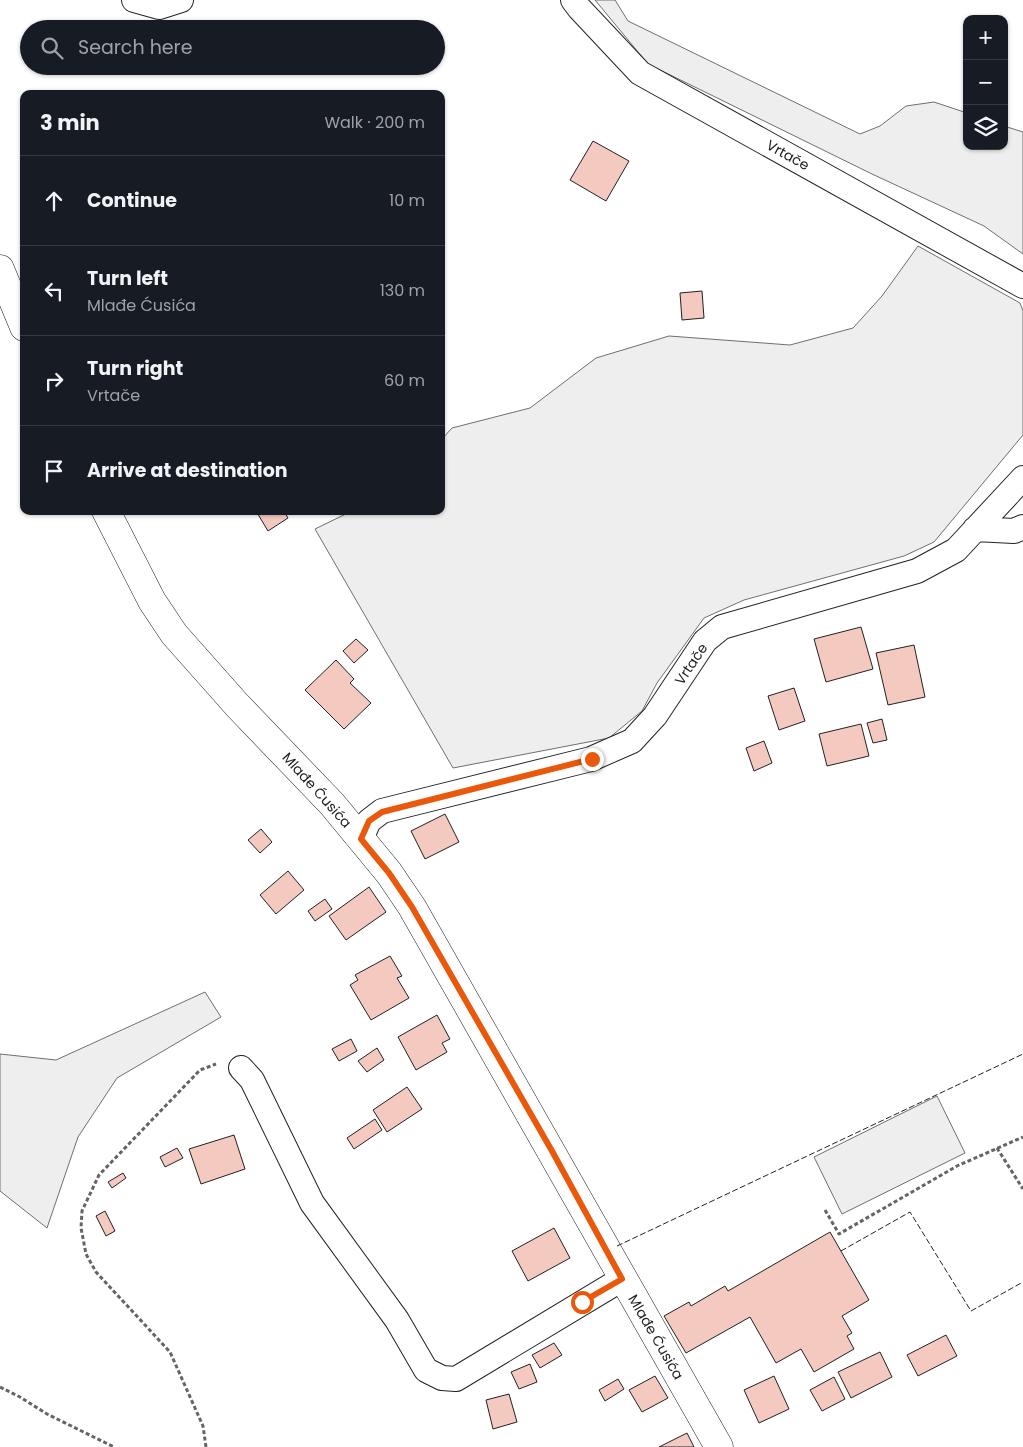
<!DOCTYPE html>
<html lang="en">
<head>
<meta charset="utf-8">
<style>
  body { margin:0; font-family:Poppins,sans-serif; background:#20242c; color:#f1f3f6 }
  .controls { position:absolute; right:15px; top:15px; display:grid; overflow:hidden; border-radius:10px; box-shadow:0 1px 4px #0004 }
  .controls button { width:45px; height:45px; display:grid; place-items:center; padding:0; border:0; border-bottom:1px solid #363941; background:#171b24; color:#f1f3f6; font:25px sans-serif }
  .stop { position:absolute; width:15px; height:15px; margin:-11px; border:4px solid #ea580c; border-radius:50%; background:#fff }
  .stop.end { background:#ea580c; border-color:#fff; box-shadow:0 1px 5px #0008 }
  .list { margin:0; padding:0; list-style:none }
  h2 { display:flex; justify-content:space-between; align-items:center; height:65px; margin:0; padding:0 20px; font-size:21px }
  h2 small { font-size:16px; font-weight:400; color:#9ea1a6 }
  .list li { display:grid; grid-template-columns:32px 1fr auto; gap:15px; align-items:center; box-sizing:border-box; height:90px; padding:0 20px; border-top:1px solid #363941 }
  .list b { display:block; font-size:19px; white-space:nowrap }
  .list p { margin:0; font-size:16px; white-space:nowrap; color:#9ea1a6 }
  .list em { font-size:16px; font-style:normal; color:#9ea1a6 }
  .icon { flex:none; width:28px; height:28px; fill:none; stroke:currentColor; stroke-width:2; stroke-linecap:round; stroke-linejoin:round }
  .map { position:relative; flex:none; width:1023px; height:1447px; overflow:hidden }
  .search { position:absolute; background:#171b24; box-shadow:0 1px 4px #0004; left:20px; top:20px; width:425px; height:55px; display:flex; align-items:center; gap:12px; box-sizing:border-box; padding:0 18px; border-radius:28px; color:#9ea1a6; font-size:19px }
  .panel { position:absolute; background:#171b24; box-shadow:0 1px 4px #0004; left:20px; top:90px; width:425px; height:425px; border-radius:10px }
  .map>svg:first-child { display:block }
  .green { fill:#eee; stroke:#6f6f6f }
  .building { fill:#f3c9c0; stroke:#222 }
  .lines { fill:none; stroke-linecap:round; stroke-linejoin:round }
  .street-casing { stroke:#222; stroke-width:26 }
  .secondary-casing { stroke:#222; stroke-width:29 }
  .path { stroke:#646464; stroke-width:3; stroke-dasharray:4 2.5; stroke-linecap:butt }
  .street { stroke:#fff; stroke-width:24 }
  .secondary { stroke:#fff; stroke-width:28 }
  .fence { stroke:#222; stroke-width:1; stroke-dasharray:6 2.5; stroke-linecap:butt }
  .route { stroke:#ea580c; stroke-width:6 }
  .labels { text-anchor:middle; stroke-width:4; stroke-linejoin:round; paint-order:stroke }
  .street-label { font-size:14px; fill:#222; stroke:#fff }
</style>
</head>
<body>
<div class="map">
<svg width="1023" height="1447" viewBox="0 0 1023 1447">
  <rect width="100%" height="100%" fill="#fff"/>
  <path class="green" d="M595,0H615L628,21L860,134L880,126L906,106L934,102L967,113V146H1004V126L1023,132V254L984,226L872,174L648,64Z
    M918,246L1020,303L1023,311V435L934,542L904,556L744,600L704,618L657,683L642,711L609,738L453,768L315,529L352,511H441V440L452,428L530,408L596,358L669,336L790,345L853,328L882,296Z
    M205,992L221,1017L117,1078L78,1137L47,1228L0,1191V1054L56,1060Z
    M937,1096L965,1153L842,1214L814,1157Z"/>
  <path class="building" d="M593,141L629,161L606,201L570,180Z
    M702,291L704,318L682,320L680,293Z
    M256,511H284L288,518L268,531Z
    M861,627L873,669L826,682L814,639Z
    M356,639L368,650L354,663L343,651Z
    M914,645L925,697L888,705L876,653Z
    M336,660L354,679L350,683L371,703L344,729L305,690Z
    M794,688L805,721L779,730L768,696Z
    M882,719L887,740L873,743L867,723Z
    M861,724L869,756L827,766L819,734Z
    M764,741L772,763L754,771L746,748Z
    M445,814L459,842L425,859L411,831Z
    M261,829L272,842L260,853L248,840Z
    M288,871L304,890L276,914L260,895Z
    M369,887L386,912L346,940L329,916Z
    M325,899L332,909L315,921L308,911Z
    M390,956L402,976L397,978L409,998L371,1020L350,985L358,980L355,975Z
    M437,1015L450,1039L442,1043L447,1052L416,1070L398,1037Z
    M351,1039L357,1051L339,1061L332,1049Z
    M377,1048L384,1060L367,1072L358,1061Z
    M407,1087L422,1109L387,1132L373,1110Z
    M375,1119L382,1130L354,1149L347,1138Z
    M234,1135L245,1169L201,1184L189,1149Z
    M177,1148L183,1158L165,1167L160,1157Z
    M123,1173L126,1178L112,1188L108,1182Z
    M105,1211L115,1231L106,1236L96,1216Z
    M554,1228L570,1258L528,1281L512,1251Z
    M830,1232L869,1300L842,1316L852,1333L847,1336L854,1349L814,1372L801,1349L776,1363L750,1317L686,1353L664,1316L689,1302L691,1306L725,1286L728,1291Z
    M946,1335L957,1356L918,1376L907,1355Z
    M554,1343L562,1355L540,1368L532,1355Z
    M880,1352L892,1377L851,1398L838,1372Z
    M530,1364L537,1382L519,1389L511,1372Z
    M655,1376L668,1398L642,1412L629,1390Z
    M774,1376L789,1409L759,1423L744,1390Z
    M834,1377L845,1399L822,1411L810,1390Z
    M618,1379L624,1389L605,1401L599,1390Z
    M509,1394L517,1422L493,1429L486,1400Z
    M687,1433L694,1447H659Z"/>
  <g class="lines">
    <g class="street-casing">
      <path id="street" d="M134,0L159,7L181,0
        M573,0L579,8L640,73L1023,286
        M975,529L1014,531L1023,527
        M361,839L369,821L382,811L591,759L632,741L655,716L705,641L722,627L917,571L956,550L1023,478
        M241,1068L252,1080L312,1203L397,1320L426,1370L442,1378L456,1379L622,1279"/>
    </g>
    <g class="secondary-casing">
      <path id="secondary" d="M0,269L24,327
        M106,511L152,601L174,634L237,705L332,804L389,873L412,907L719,1447"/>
    </g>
    <path class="path" d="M997,1148L1023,1189
      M825,1210L839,1234L957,1166L1023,1137
      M0,1387L20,1397L47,1414L114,1447
      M206,1447L203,1426L170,1352L96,1272L86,1254L81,1228L82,1211L99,1175L200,1070L216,1064"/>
    <use href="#street" class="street"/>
    <use href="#secondary" class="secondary"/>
    <path class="fence" d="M617,1246L1023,1054
      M841,1251L910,1212L971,1311L1023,1282"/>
  </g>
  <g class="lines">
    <path class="route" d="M582,1302L622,1279L552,1151L412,907L389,873L361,839L369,821L382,812L592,759"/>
  </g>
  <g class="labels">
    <g class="street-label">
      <text transform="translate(788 155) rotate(29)" y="5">Vrtače</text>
      <text transform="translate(691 664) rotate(-56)" y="5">Vrtače</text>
      <text transform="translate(317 790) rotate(48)" y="5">Mlađe Ćusića</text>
      <text transform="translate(656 1337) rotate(60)" y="5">Mlađe Ćusića</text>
    </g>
  </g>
</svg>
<div class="controls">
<button>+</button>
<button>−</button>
<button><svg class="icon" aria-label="layers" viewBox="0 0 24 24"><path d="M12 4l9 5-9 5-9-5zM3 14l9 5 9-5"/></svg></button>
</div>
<div class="stop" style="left:582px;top:1302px"></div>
<div class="stop end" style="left:592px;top:759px"></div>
<div class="search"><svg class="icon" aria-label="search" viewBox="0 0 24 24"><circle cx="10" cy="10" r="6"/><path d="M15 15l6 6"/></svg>Search here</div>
<section class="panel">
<h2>3 min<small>Walk · 200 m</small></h2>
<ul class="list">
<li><svg class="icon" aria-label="ahead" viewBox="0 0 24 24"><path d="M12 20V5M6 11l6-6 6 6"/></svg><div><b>Continue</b></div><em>10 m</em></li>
<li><svg class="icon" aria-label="left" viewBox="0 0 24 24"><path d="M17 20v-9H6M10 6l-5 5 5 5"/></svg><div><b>Turn left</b><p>Mlađe Ćusića</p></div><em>130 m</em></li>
<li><svg class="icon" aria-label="right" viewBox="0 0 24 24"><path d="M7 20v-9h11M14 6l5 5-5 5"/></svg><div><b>Turn right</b><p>Vrtače</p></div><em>60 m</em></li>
<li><svg class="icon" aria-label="arrive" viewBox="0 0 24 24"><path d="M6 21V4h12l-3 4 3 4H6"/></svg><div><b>Arrive at destination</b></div></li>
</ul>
</section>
</div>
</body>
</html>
